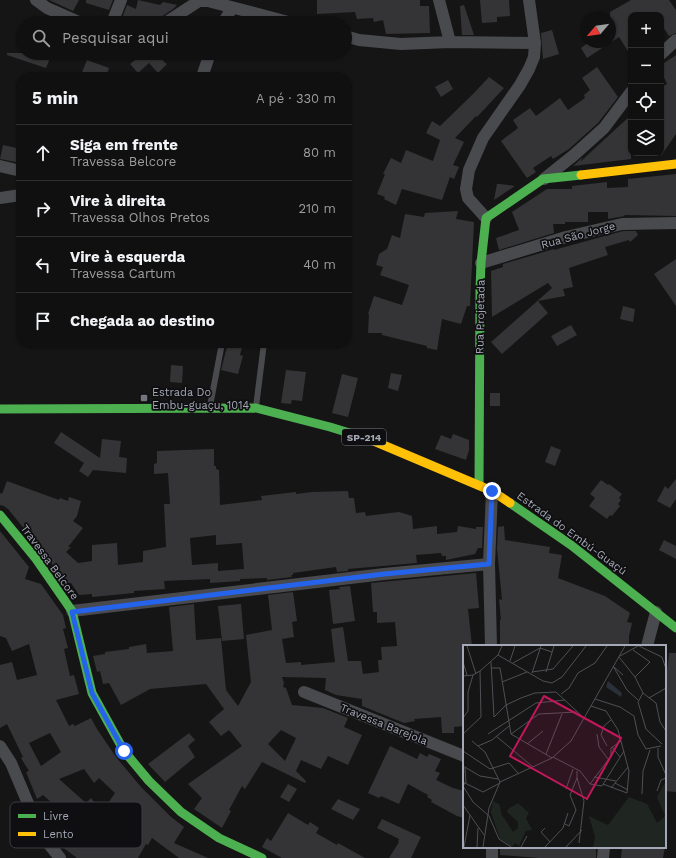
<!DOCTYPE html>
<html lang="pt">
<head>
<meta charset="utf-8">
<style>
  body { margin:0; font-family:"Work Sans",sans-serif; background:#191919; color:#f1f3f6 }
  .controls { position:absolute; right:12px; top:12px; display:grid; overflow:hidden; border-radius:8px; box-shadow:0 1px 3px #0004 }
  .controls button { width:36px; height:36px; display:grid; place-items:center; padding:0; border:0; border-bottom:1px solid #303030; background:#101010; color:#f1f3f6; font:20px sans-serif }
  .compass { position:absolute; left:580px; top:12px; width:36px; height:36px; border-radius:50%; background:#101010; box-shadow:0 1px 3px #0004; rotate:241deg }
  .stop { position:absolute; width:12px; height:12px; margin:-9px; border:3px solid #2563eb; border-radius:50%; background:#fff }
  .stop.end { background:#2563eb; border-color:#fff; box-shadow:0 1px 4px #0008 }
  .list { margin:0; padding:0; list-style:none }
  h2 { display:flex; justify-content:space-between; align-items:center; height:52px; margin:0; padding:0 16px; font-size:17px }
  h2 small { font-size:13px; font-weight:400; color:#9c9d9f }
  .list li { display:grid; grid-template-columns:26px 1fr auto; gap:12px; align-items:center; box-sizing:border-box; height:56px; padding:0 16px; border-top:1px solid #303030 }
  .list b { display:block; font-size:15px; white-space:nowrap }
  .list p { margin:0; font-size:13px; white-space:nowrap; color:#9c9d9f }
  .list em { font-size:13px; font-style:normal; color:#9c9d9f }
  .icon { flex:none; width:22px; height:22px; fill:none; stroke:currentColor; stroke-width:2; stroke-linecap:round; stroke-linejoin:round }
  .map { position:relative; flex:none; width:676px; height:858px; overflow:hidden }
  .search { position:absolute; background:#101010; box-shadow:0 1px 3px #0004; left:16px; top:16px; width:336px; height:44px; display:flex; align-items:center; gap:10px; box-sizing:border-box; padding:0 14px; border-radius:22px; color:#9c9d9f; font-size:15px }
  .panel { position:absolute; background:#101010; box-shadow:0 1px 3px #0004; left:16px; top:72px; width:336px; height:276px; border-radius:16px }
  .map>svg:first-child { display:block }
  .building { fill:#343436; fill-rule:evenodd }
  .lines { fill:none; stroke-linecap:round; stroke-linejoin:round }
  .lane { stroke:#494a4e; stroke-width:6 }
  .street { stroke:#494a4e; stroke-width:12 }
  .fast { stroke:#4caf50; stroke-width:9 }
  .slow { stroke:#ffc107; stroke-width:9 }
  .route { stroke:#2563eb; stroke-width:5 }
  .poi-dot { fill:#73757e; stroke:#0f0f11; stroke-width:1.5 }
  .labels { text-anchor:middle; stroke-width:3.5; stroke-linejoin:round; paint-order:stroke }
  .shield { fill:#0f0f11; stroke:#787a84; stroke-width:1 }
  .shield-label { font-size:10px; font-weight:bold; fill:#a5a8b6 }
  .street-label { font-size:11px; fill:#a5a8b6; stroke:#0f0f11 }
  .poi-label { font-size:11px; fill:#a5a8b6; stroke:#0f0f11; text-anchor:start }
  .inset-road { fill:none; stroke:#4f5055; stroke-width:1 }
  .view { fill:#c2185b; fill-opacity:0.15; stroke:#c2185b; stroke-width:2 }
  .inset-edge { fill:none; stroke:#a5a8b6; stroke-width:2 }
  .key { fill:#0f0f11; stroke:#3c3d43; stroke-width:1 }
  .key-label { font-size:11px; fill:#a5a8b6 }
</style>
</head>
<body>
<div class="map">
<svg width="676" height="858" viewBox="0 0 676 858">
  <rect width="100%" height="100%" fill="#151515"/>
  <path class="building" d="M49,0H79L73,11Z
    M86,0H113L109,10L86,3Z
    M138,0L160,5L163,2L177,5L173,9L161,17L158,23H120L127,5L136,9Z
    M317,0H420V6H429L430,33L386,34L383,20L374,22L373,18L357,19L355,12L317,14Z
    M480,0H509L510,16L497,17V22L482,23Z
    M631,0H669L676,10V33L669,36L661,24V15H631V56L619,37L587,58L581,48L589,42H610V12Z
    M464,5L474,35H462L460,6Z
    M552,30L559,54L543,59L541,33Z
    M7,53H52L46,68L7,55Z
    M140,53H169L163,61L167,64L158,73L149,63L138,73L130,64L141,55Z
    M676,55V134L661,156V87L667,84L661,71V65Z
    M87,60L109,68L106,77H80Z
    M597,67L618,97L598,123L569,149L553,159L551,156L533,168L536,172L527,178L501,141L518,128L513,120L530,108L536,116L560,98L568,110L585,98L584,95L590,90L582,78Z
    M489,77L504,88L477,117L476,116L455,138L464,142L453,165L459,167L454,179L450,177L442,200L402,189L396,205L384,199L385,197L377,194L385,174H383L391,158L401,163L406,150L433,161L440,140L426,133L432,121L440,126L472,95Z
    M448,80L453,89L441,97L435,87Z
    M631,115V159L573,166L583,157L580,162Z
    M3,145L21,149V163L0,159Z
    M676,174V216L624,215L625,216L608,219V212H588V222H565V224H553L554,233L499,250L496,238L519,230L512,212L547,189H572V186L607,182V188L628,187V179Z
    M497,184H500L515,186L494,200Z
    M458,211L456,219L474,222L470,306H467L461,324L442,319L437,350L427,348V346L382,335V333H368L369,314H368L374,296L402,305L409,285L380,275L383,267L376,265L379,254L387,249L392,235L400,238L405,214L424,217L425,213Z
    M623,231H636L638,235L630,242L629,240L605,247L608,255L569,268L573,287L563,289L565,296L538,301L548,313L502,354L491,342L552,288L548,283L492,317L491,271L503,267V264L554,249V250Z
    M676,259V306L654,274Z
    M623,306L635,309L633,322L620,319Z
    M571,325L577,335L557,346L551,336Z
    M228,343H243L240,355L243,356L238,374L221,370Z
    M171,365L183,366L182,383L170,382Z
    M286,370L306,372L302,401L292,400L291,404L281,403Z
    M391,373L402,375L398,391L388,388Z
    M342,374L358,378L348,417L332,413Z
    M490,393H500V406H490Z
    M61,432L100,458L102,439L121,441L119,457L127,458L126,473L93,470L88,477L79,471L84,463L54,443Z
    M453,434L469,440V450L466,460L435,449L441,435L451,439Z
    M551,446L561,450L555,466L545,462Z
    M214,449V466H216V469L219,470L220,505L262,500L261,496L296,492V494L312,492L348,491L349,498H354L356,513L365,512L366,516L399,512L412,516L413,529L437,526V534L457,532L458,526L476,529V527H483L482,548H478L475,554L446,560V556H442L441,553L416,555L417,563L348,569V571L337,572L336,567L293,573V575H291L292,577L267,580V578L240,579V581L210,583V579L164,581L165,589L134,591V593L92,597V594L79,595L71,583H65L44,553L8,509L4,506L0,505V493L2,494L7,481L59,500L60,498L68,501L69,497L81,501L77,516L73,521L83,528L68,547H71L66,552L78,563L92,561V545L117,543L118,565L143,562V551L166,547L164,504H170L168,473L154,474V464L157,463V451ZM216,535V545L242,543L244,569L218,571V563L192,565L190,538Z
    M676,479V499L670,508L657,501L665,486L668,489Z
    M601,480L608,485L609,484L622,494L619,498L621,500L618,504L620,506L612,516L610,515L607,519L589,506L595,498L590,494Z
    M504,526L505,540L550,547L549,553L562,555L558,578L605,596L630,613L627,622L632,623L629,636V646H508L500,645V620H501L499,599L502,600L497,548L498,527Z
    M0,531L29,567L25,579L41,584L63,615L66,628L63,629L68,648L64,649L70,676L74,675L79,694L56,700L69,726L73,724L75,726L91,718L97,729L116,757L141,787L170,816L184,827L174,843L208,858H179L152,838L148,845L146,844L138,858H77L65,849L56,838L71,820L43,795L37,799L26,772L29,771L21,758L23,757L7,724L0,728V665L12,662L17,680L37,675L29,644L12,651L6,638L0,636ZM50,733L61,752L41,766L29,743ZM84,769L94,783L99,778L115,793L102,812L91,798L86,803L59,779Z
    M664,540L676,546V559L659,550Z
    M476,573L479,608L468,609L472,646H464V726L454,727V733H442L441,717L414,719L415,721L404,723L362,706V699L336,695L325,690L326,678L282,677L284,683L283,687L286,688L292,705L323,708L348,718L344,727L362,735L348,765L328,756L321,769L301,760L296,771L306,781L305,783L262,762L245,789L242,786L229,810L231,811L222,828L194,809L202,798L188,784L242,746L229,730L221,736L209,722L224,709L206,684L150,689L121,705L109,683L103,684L100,671L97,672L93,656L105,654V652L129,649V647L146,644L147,653L173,651L169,607L194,604L196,640L221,638L226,690L238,706L251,682L246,635L272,630L268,595L293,592L297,621L292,622L294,637L282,639L286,663L301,662V665L335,662L331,629L343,627L348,661H361L363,674L379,672L378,660H382L381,647L397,646L395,622L377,623V612H373L371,583ZM281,730L296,738L285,761L268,744Z
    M350,586L355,621L333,624L329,590L340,589L339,587Z
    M241,604L244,639L222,641L218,606Z
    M669,653H676V792L665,791V688Z
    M189,733L195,740L188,746L195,757L165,782L148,764Z
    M390,746L417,759L420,753L427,757L429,754L441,759L435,771L440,773L436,780L453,788L464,791V818L457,816L431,802L432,800L427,797L428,795L408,784L399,804L381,796L379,798L368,793Z
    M288,784L297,789L289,802L280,797Z
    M338,799L360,809L353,820L331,809Z
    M288,813L308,825L310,822L319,828L316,833L337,845L338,843L365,858H282L262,847L267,838L271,841Z
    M382,819L421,837L411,858H389L399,842H398L399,839L377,828Z
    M500,847H596V858H539L500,855Z
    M622,847H665L663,858H621Z"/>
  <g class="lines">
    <path class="lane" d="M210,406L222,343
      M256,407L264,343"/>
    <path class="street" d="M36,0L47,8L81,23
      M439,0L450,42
      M112,23L121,0
      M165,23L199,1H208L292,23
      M223,23L232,8
      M345,36L359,40L401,44L450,42L535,43
      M661,54L676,40
      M202,77L210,53
      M0,166L21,171
      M544,179L574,155L604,128L631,92
      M0,198L21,195
      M486,218L468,198L466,189L469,170L483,138L520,85L529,69L534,57L535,43L529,0
      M481,263L566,237L622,224L676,223
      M72,611L384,574L489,564
      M491,646L489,564L492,491
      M647,646L656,612
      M304,692L464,756
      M0,746L11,763L30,808L48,843L60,858
      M492,858V847
      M603,858L604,847"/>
    <path class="fast" d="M0,409L256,408L330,427L369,439
      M479,485L480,289L481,263L486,218L543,179L581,175
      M510,503L571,545L676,628
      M0,515L36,559L72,611L92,693L124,751L149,781L181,812L219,838L262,858"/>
    <path class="slow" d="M581,175L676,164
      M369,439L492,491L510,503"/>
  </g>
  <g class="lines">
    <path class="route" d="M124,751L92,693L72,612L384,574L489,564L492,491"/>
  </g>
  <rect class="poi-dot" x="140" y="394" width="8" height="8" rx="2"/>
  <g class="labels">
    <rect class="shield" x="342" y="429" width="44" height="16" rx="3"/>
    <g class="shield-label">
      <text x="364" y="441">SP-214</text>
    </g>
    <g class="street-label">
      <text transform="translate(578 235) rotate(-15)" y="4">Rua São Jorge</text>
      <text transform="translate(480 317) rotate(-89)" y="4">Rua Projetada</text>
      <text transform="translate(572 533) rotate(36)" y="4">Estrada do Embú-Guaçú</text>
      <text transform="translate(50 562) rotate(54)" y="4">Travessa Belcore</text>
      <text transform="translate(384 724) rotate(22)" y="4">Travessa Barejola</text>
    </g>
    <g class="poi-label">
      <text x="152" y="396">Estrada Do<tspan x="152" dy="13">Embu-guaçu, 1014</tspan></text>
    </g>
  </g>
  <g transform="translate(463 645)">
    <rect width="203" height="203" fill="#151515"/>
    <path d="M203,136V202H130L132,192L126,171L145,180L166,152L184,159L194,178L202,171L194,152ZM30,156L36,159L39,170L50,187L55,183V177L44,167L45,164L55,158L66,168L63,173L69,185L63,186L56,201L52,198L49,202L37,194L28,167Z" fill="#1f2520"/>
    <path d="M145,36L159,48L158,52L143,42Z" fill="#2a3038"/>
    <path class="inset-road" d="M4,1L13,29M176,1L199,12M170,5L187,17L172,32L180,48L193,58L197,77L203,86M35,10L80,36L89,38L99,32L123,1M157,11L175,1M156,12L172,32M199,12L203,24M47,16L52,1M0,17L4,30M28,17L31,72L43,60L58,53L72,48L93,47L121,73M50,18L77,3L89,7M150,21L164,45L175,55M151,22L160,30M29,23H37L48,89L89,113M69,27L90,24L110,1M83,27L91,1M69,28L78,1M0,31L10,30L17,26L35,10L39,1M39,37L64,27M180,48L175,57L183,84L199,99M98,49L106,43L115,28L132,18L144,1M186,53L203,43M132,54L157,62L171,71L175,90L183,104L198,101M128,61L143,66L155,85L166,126L164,148L140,139M0,73L5,66V47L10,30M0,89L18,72L17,26M25,89L73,58L102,55M48,89L76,69L114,67M134,89L136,102L145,114M33,91L70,122M9,96L22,107L37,137M64,99L80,86M15,101L29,95L46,81M144,101L138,90L141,81L148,75M149,102L157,112M195,103V112L203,130M0,106L27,124L46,118L55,128M83,109L99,69M90,112L117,126L127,139M0,121L17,131L35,134M2,123L3,138M131,132L153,136M114,133L121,156L116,198M0,137L20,147L37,138M2,138L0,141L10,157L26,171L36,194L48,202M152,138L165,145M127,139L148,111V103L158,96M127,139L139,141L161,106M148,143L165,122M103,144L110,124M194,146L198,135L203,133M179,149L180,126L187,105M0,160L21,190M102,179L106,181L113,165L107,150L114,133V126M82,183L78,187L87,197M1,202L7,170M14,202L15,183M20,202L26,163L37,137L89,113L108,96L162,1M58,202L64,191M82,202L100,183L105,168M103,202L119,185"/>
    <path class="view" d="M81,51L158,93L124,154L47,111Z"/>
    <rect width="203" height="203" class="inset-edge"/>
  </g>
  <rect x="10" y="802" width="132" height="46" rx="6" class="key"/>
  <rect x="18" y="814" width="18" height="4" fill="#4caf50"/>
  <rect x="18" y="832" width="18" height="4" fill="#ffc107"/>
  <g class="key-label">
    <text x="43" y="820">Livre</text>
    <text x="43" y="838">Lento</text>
  </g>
</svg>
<div class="controls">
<button>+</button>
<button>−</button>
<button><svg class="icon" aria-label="locate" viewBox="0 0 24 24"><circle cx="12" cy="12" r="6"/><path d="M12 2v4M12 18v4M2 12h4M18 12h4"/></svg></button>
<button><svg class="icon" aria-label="layers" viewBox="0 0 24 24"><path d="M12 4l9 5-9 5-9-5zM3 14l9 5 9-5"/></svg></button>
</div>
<svg class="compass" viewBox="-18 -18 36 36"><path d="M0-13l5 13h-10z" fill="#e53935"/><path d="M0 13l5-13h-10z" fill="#9c9d9f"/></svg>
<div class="stop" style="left:124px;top:751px"></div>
<div class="stop end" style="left:492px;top:491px"></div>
<div class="search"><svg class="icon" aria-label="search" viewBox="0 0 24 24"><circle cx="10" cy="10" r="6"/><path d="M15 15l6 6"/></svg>Pesquisar aqui</div>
<section class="panel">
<h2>5 min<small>A pé · 330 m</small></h2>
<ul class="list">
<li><svg class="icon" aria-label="ahead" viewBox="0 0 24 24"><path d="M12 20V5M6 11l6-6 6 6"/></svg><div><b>Siga em frente</b><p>Travessa Belcore</p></div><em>80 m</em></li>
<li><svg class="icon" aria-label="right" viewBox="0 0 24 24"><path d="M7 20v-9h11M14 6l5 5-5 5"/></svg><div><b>Vire à direita</b><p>Travessa Olhos Pretos</p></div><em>210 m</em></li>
<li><svg class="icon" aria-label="left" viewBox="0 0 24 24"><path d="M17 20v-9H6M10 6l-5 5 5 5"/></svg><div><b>Vire à esquerda</b><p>Travessa Cartum</p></div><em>40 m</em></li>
<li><svg class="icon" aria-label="arrive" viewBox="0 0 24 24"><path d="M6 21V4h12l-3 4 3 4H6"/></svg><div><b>Chegada ao destino</b></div></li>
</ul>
</section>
</div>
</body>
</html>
